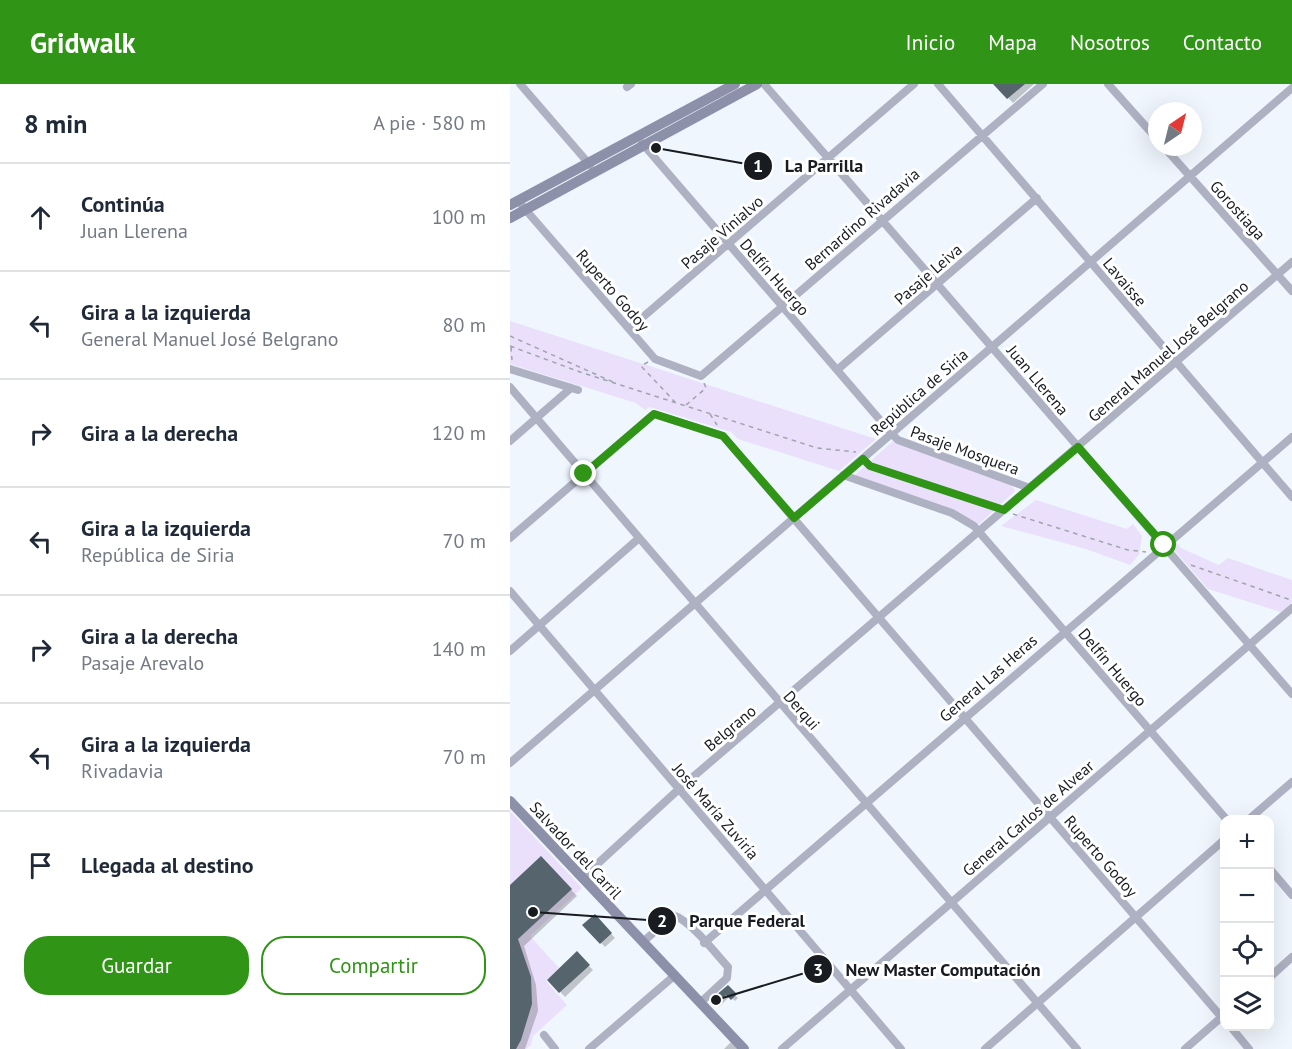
<!DOCTYPE html>
<html lang="es">
<head>
<meta charset="utf-8">
<style>
  body { margin:0; font-family:"PT Sans",sans-serif; background:#f6f6f7; color:#1f2937 }
  .controls { position:absolute; right:18px; bottom:18px; display:grid; overflow:hidden; border-radius:12px; box-shadow:0 6px 24px #0002 }
  .controls button { width:54px; height:54px; display:grid; place-items:center; padding:0; border:0; border-bottom:2px solid #e0e1e3; background:#fff; color:#1f2937; font:30px sans-serif }
  .compass { position:absolute; left:638px; top:18px; width:54px; height:54px; border-radius:50%; background:#fff; box-shadow:0 6px 24px #0002; rotate:35deg }
  .stop { position:absolute; width:18px; height:18px; margin:-14px; border:4px solid #309416; border-radius:50%; background:#fff }
  .stop.end { background:#309416; border-color:#fff; box-shadow:0 2px 6px #0008 }
  .list { margin:0; padding:0; list-style:none }
  h2 { display:flex; justify-content:space-between; align-items:center; height:78px; margin:0; padding:0 24px; font-size:26px }
  h2 small { font-size:20px; font-weight:400; color:#747a83 }
  .list li { display:grid; grid-template-columns:39px 1fr auto; gap:18px; align-items:center; box-sizing:border-box; height:108px; padding:0 24px; border-top:2px solid #e0e1e3 }
  .list b { display:block; font-size:22px; white-space:nowrap }
  .list p { margin:0; font-size:20px; white-space:nowrap; color:#747a83 }
  .list em { font-size:20px; font-style:normal; color:#747a83 }
  .actions { display:flex; gap:12px; padding:18px 24px }
  .actions a { flex:1; padding:14px 0; border:2px solid #309416; border-radius:24px; text-align:center; font-size:21px; color:#309416 }
  .actions .main { background:#309416; color:#fff }
  .icon { flex:none; width:33px; height:33px; fill:none; stroke:currentColor; stroke-width:2; stroke-linecap:round; stroke-linejoin:round }
  .map { position:relative; flex:none; width:782px; height:965px; overflow:hidden }
  header { display:flex; align-items:center; gap:36px; box-sizing:border-box; height:84px; padding:0 30px; background:#309416; color:#fff }
  header strong { font-size:28px }
  nav { display:flex; gap:33px; margin-inline-start:auto; font-size:21px }
  main { display:flex }
  aside { flex:1; background:#fff }
  .map>svg:first-child { display:block }
  .green { fill:#eae0fb }
  .shadow { fill:#0003 }
  .building { fill:#55646d }
  .lines { fill:none; stroke-linecap:round; stroke-linejoin:round }
  .path { stroke:#9fa5ac; stroke-width:1.5; stroke-dasharray:4.5 4.5; stroke-linecap:butt }
  .minor { stroke:#aeb1c2; stroke-width:8 }
  .secondary { stroke:#8c90a9; stroke-width:10 }
  .route { stroke:#309416; stroke-width:8 }
  .labels { text-anchor:middle; stroke-width:6; stroke-linejoin:round; paint-order:stroke }
  .street-label { font-size:16px; fill:#181c21; stroke:#fff }
  .leader { fill:none; stroke:#181c21; stroke-width:2 }
  .callout-dot { fill:#181c21; stroke:#fff; stroke-width:2 }
  .mark-label { font-size:18px; text-anchor:middle; font-weight:bold; fill:#fff }
  .callout-label { font-size:18px; text-anchor:middle; font-weight:bold; fill:#181c21; stroke:#fff; stroke-width:6; stroke-linejoin:round; paint-order:stroke }
</style>
</head>
<body>
<header>
<strong>Gridwalk</strong>
<nav><a>Inicio</a><a>Mapa</a><a>Nosotros</a><a>Contacto</a></nav>
</header>
<main>
<aside>
<h2>8 min<small>A pie · 580 m</small></h2>
<ul class="list">
<li><svg class="icon" aria-label="ahead" viewBox="0 0 24 24"><path d="M12 20V5M6 11l6-6 6 6"/></svg><div><b>Continúa</b><p>Juan Llerena</p></div><em>100 m</em></li>
<li><svg class="icon" aria-label="left" viewBox="0 0 24 24"><path d="M17 20v-9H6M10 6l-5 5 5 5"/></svg><div><b>Gira a la izquierda</b><p>General Manuel José Belgrano</p></div><em>80 m</em></li>
<li><svg class="icon" aria-label="right" viewBox="0 0 24 24"><path d="M7 20v-9h11M14 6l5 5-5 5"/></svg><div><b>Gira a la derecha</b></div><em>120 m</em></li>
<li><svg class="icon" aria-label="left" viewBox="0 0 24 24"><path d="M17 20v-9H6M10 6l-5 5 5 5"/></svg><div><b>Gira a la izquierda</b><p>República de Siria</p></div><em>70 m</em></li>
<li><svg class="icon" aria-label="right" viewBox="0 0 24 24"><path d="M7 20v-9h11M14 6l5 5-5 5"/></svg><div><b>Gira a la derecha</b><p>Pasaje Arevalo</p></div><em>140 m</em></li>
<li><svg class="icon" aria-label="left" viewBox="0 0 24 24"><path d="M17 20v-9H6M10 6l-5 5 5 5"/></svg><div><b>Gira a la izquierda</b><p>Rivadavia</p></div><em>70 m</em></li>
<li><svg class="icon" aria-label="arrive" viewBox="0 0 24 24"><path d="M6 21V4h12l-3 4 3 4H6"/></svg><div><b>Llegada al destino</b></div></li>
</ul>
<div class="actions"><a class="main">Guardar</a><a>Compartir</a></div>
</aside>
<div class="map">
<svg width="782" height="965" viewBox="0 0 782 965">
  <rect width="100%" height="100%" fill="#eff6fe"/>
  <path class="green" d="M0,237L366,355L329,387L228,355L221,348L140,323L135,326L126,319L0,280Z
    M383,357L500,399L505,407L468,441L443,426L344,392Z
    M526,416L617,445L623,440L632,452L629,471L620,481L576,465L491,442Z
    M666,458L671,464L709,481L718,474L782,496V518L771,528L698,505L664,466Z
    M0,727L72,804L20,852L49,884L36,897L57,921L23,952L21,961L16,965H0Z"/>
  <path class="shadow" d="M485,0H524L503,19Z
    M31,774L67,812L14,862L26,901L28,927L15,965H0V803Z
    M85,832L105,854L95,863L74,841Z
    M67,870L83,886L55,913L39,896Z
    M217,903L228,914L225,917L220,912L209,923L206,913Z
    M221,958L228,965H214Z"/>
  <path class="building" d="M483,0H515L497,15Z
    M31,772L62,805L8,855L21,893L22,920L11,956L6,965H0V801Z
    M85,830L102,849L90,860L72,841Z
    M67,867L80,881L49,909L37,896Z
    M218,901L227,910L221,916L216,911L205,921V912Z"/>
  <g class="lines">
    <path class="path" d="M0,252L103,298
      M0,262L70,288L307,364L346,368
      M1,263L2,276
      M138,278L131,282L165,318
      M176,321L196,304L194,299
      M200,330L207,341
      M358,381L484,424
      M503,430L618,466L636,468
      M681,481L781,516"/>
    <path class="minor" d="M10,0L80,81
      M254,0L782,610
      M428,0L782,413
      M598,0L647,55
      M117,3L121,0
      M132,59L382,350L388,356L520,404
      M654,63L782,207
      M8,117L145,275L191,292L533,0
      M119,245L404,0
      M0,285L68,306
      M327,286L527,114
      M0,303L567,965
      M0,357L61,304
      M333,391L442,429L464,442L717,736
      M0,454L144,330L213,352L714,936
      M0,507L391,965
      M0,567L128,455
      M0,679L782,4
      M738,736L782,698
      M760,785L782,811
      M72,794L169,705L782,178
      M133,858L163,831C181,837 205,869 218,883L217,894L190,919
      M194,859L782,353
      M760,893L782,873
      M720,942L739,965
      M34,951L45,965
      M79,965L164,892
      M272,965L782,524
      M475,965L714,756
      M675,965L714,931"/>
    <path class="secondary" d="M0,121L225,0
      M0,134L247,0
      M0,717L234,965"/>
  </g>
  <g class="lines">
    <path class="route" d="M74,390L144,330L213,352L284,434L353,375L360,382L494,426L568,363L654,461"/>
  </g>
  <g class="labels">
    <g class="street-label">
      <text transform="translate(728 126) rotate(48)" y="6">Gorostiaga</text>
      <text transform="translate(352 135) rotate(-41)" y="6">Bernardino Rivadavia</text>
      <text transform="translate(212 148) rotate(-41)" y="6">Pasaje Vinialvo</text>
      <text transform="translate(418 190) rotate(-41)" y="6">Pasaje Leiva</text>
      <text transform="translate(265 193) rotate(49)" y="6">Delfín Huergo</text>
      <text transform="translate(615 198) rotate(50)" y="6">Lavaisse</text>
      <text transform="translate(103 206) rotate(49)" y="6">Ruperto Godoy</text>
      <text transform="translate(658 267) rotate(-41)" y="6">General Manuel José Belgrano</text>
      <text transform="translate(528 296) rotate(50)" y="6">Juan Llerena</text>
      <text transform="translate(409 308) rotate(-41)" y="6">República de Siria</text>
      <text transform="translate(455 366) rotate(20)" y="6">Pasaje Mosquera</text>
      <text transform="translate(603 583) rotate(50)" y="6">Delfín Huergo</text>
      <text transform="translate(478 594) rotate(-41)" y="6">General Las Heras</text>
      <text transform="translate(292 626) rotate(49)" y="6">Derqui</text>
      <text transform="translate(220 644) rotate(-40)" y="6">Belgrano</text>
      <text transform="translate(206 727) rotate(49)" y="6">José María Zuviría</text>
      <text transform="translate(518 734) rotate(-41)" y="6">General Carlos de Alvear</text>
      <text transform="translate(66 766) rotate(47)" y="6">Salvador del Carril</text>
      <text transform="translate(591 772) rotate(49)" y="6">Ruperto Godoy</text>
    </g>
  </g>
  <path class="leader" d="M146 64L248 82M23 828L152 837M206 916L308 885"/>
  <g class="callout-dot">
    <circle cx="146" cy="64" r="6"/>
    <circle cx="23" cy="828" r="6"/>
    <circle cx="206" cy="916" r="6"/>
    <circle cx="248" cy="82" r="15"/>
    <circle cx="152" cy="837" r="15"/>
    <circle cx="308" cy="885" r="15"/>
  </g>
  <g class="mark-label">
    <text x="248" y="88">1</text>
    <text x="152" y="843">2</text>
    <text x="308" y="892">3</text>
  </g>
  <g class="callout-label">
    <text x="314" y="88">La Parrilla</text>
    <text x="237" y="843">Parque Federal</text>
    <text x="433" y="892">New Master Computación</text>
  </g>
</svg>
<div class="controls">
<button>+</button>
<button>−</button>
<button><svg class="icon" aria-label="locate" viewBox="0 0 24 24"><circle cx="12" cy="12" r="6"/><path d="M12 2v4M12 18v4M2 12h4M18 12h4"/></svg></button>
<button><svg class="icon" aria-label="layers" viewBox="0 0 24 24"><path d="M12 4l9 5-9 5-9-5zM3 14l9 5 9-5"/></svg></button>
</div>
<svg class="compass" viewBox="-18 -18 36 36"><path d="M0-13l5 13h-10z" fill="#e53935"/><path d="M0 13l5-13h-10z" fill="#747a83"/></svg>
<div class="stop" style="left:654px;top:461px"></div>
<div class="stop end" style="left:74px;top:390px"></div>
</div>
</main>
</body>
</html>
